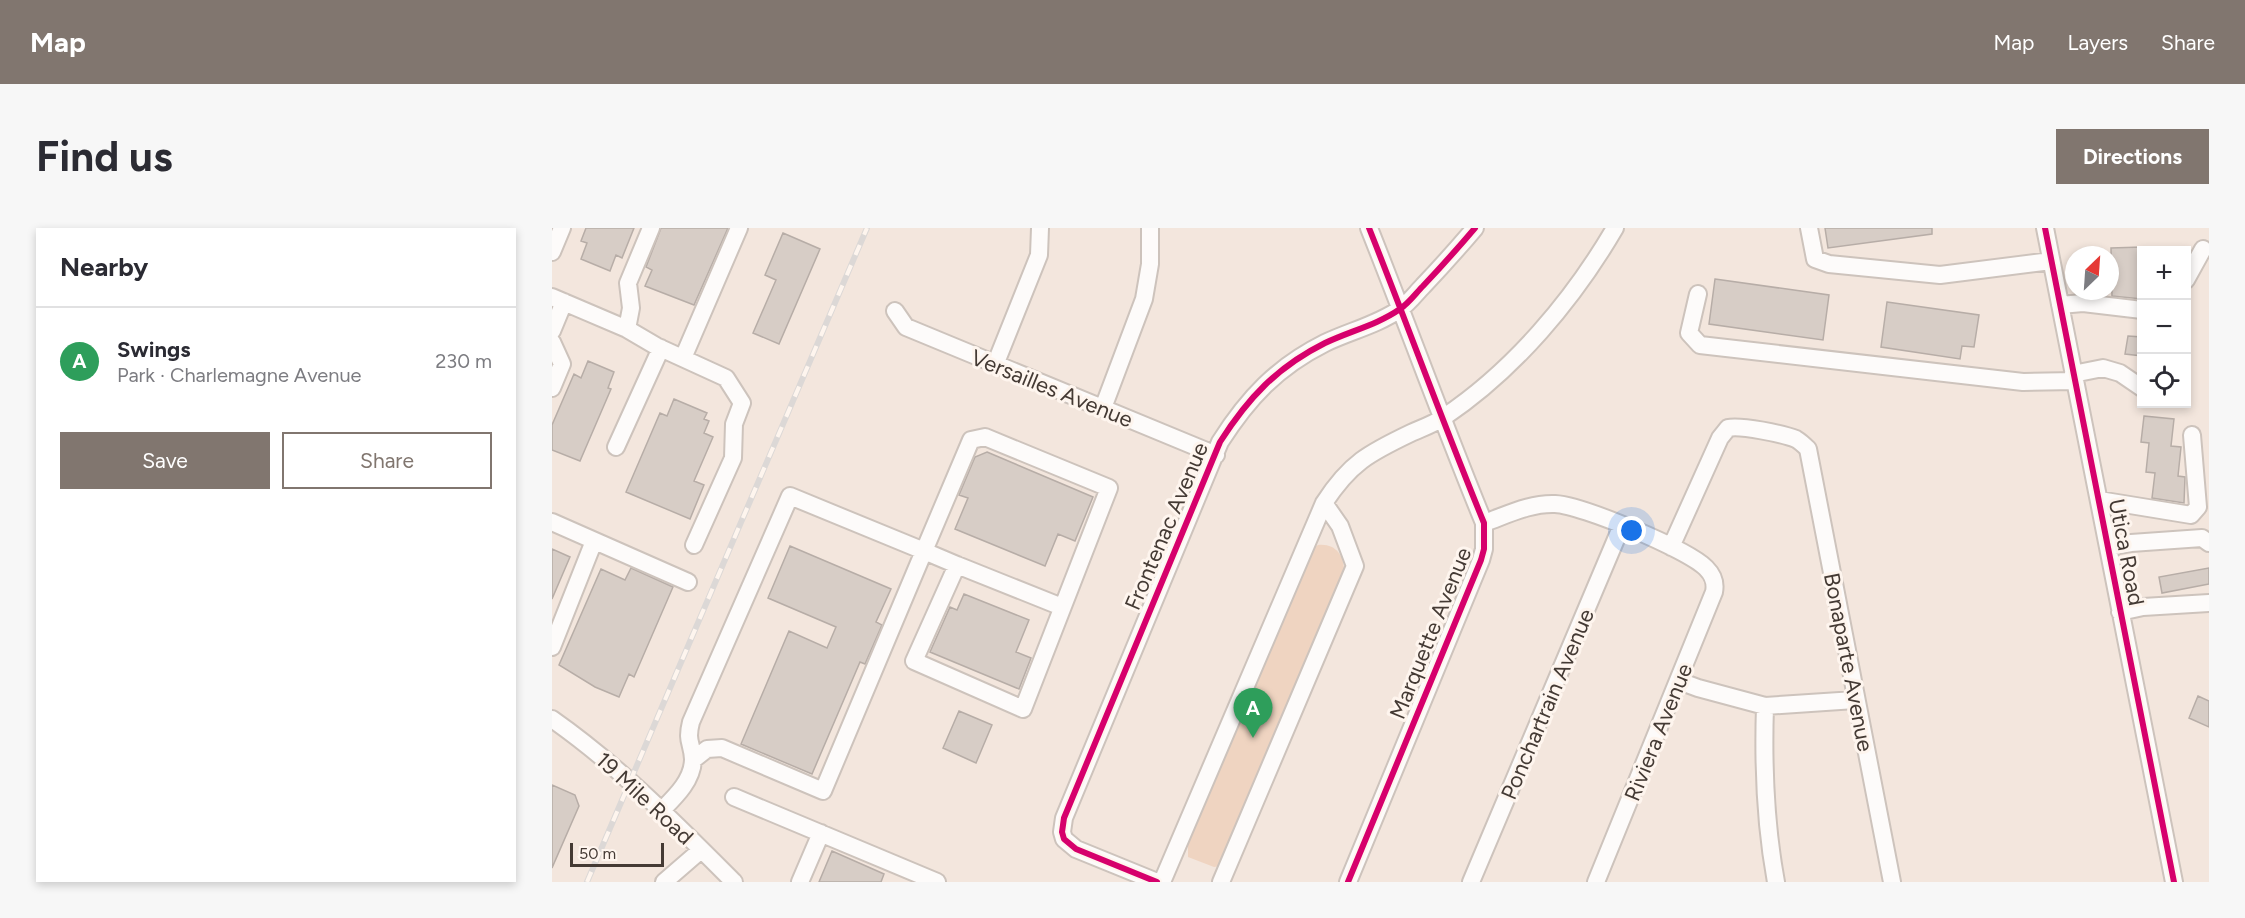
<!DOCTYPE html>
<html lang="en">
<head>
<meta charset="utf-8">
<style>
  body { margin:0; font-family:Figtree,sans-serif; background:#f7f7f7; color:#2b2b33 }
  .controls { position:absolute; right:18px; top:18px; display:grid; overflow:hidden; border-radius:0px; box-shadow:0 3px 9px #0003 }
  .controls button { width:54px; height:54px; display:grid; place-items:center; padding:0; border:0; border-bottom:2px solid #e1e1e2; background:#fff; color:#2b2b33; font:30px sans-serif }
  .compass { position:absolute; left:1513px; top:18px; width:54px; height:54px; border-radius:50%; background:#fff; box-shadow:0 3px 9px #0003; rotate:25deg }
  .scale { position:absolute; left:18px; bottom:15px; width:94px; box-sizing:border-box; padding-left:6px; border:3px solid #443a34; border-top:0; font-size:16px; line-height:21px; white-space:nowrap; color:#443a34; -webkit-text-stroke:4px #fef5ee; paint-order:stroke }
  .you { position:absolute; left:1080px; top:303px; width:21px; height:21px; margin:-15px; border:4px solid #fff; border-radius:50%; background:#1a73e8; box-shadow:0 0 0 9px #1a73e833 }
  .badge { display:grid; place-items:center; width:39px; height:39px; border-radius:50%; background:#81766f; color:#fff; font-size:20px; font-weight:700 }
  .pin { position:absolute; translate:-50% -50px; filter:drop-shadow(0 2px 3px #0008) }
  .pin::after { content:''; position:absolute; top:32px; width:21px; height:18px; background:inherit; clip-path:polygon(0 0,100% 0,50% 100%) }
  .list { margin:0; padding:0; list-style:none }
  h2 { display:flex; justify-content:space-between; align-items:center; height:78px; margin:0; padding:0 24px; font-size:26px }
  h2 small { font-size:20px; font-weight:400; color:#7c7c81 }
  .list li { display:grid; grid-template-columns:39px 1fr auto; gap:18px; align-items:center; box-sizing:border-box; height:108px; padding:0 24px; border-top:2px solid #e1e1e2 }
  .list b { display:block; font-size:22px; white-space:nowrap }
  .list p { margin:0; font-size:20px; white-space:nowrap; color:#7c7c81 }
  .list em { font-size:20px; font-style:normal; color:#7c7c81 }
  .actions { display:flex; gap:12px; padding:18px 24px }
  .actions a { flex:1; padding:14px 0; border:2px solid #81766f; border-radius:0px; text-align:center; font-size:21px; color:#81766f }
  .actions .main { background:#81766f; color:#fff }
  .icon { flex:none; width:33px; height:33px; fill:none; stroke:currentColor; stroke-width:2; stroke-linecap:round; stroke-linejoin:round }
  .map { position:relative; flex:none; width:1657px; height:654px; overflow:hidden; border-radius:0px }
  header { display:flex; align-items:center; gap:36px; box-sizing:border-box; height:84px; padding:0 30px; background:#81766f; color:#fff }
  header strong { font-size:28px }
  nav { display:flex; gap:33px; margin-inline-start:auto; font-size:21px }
  .intro { display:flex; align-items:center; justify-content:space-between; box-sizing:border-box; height:144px; padding:0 36px }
  h1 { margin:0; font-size:42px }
  .button { padding:15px 27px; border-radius:0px; background:#81766f; color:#fff; font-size:21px; font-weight:700 }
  main { display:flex; gap:36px; padding:0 36px }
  aside { flex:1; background:#fff; border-radius:0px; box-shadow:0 3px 9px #0003 }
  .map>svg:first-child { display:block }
  .green { fill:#efd4c1 }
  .building { fill:#d7cdc6; stroke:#b7ada7; stroke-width:1.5 }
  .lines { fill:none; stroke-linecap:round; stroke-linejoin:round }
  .minor-casing { stroke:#cdc3bc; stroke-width:20 }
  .minor { stroke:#fdfbfa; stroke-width:16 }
  .rail-casing { stroke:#dcd8d6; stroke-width:6 }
  .rail { stroke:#fef5ee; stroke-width:4; stroke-dasharray:11; stroke-linecap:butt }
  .cycleway-casing { stroke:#fef5ee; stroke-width:10 }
  .cycleway { stroke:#d6006c; stroke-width:6 }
  .labels { text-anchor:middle; stroke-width:6; stroke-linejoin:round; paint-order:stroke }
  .street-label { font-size:22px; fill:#443a34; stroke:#fef5ee }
</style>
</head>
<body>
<header>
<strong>Map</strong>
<nav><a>Map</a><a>Layers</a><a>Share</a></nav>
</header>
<div class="intro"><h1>Find us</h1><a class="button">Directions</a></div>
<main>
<aside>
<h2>Nearby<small></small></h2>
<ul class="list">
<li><span class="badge" style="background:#2e9e5b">A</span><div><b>Swings</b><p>Park · Charlemagne Avenue</p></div><em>230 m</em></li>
</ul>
<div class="actions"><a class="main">Save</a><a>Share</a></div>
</aside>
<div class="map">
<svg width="1657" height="654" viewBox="0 0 1657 654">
  <rect width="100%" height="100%" fill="#f3e6dd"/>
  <path class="green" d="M766,317C783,315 792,327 792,343L668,638L662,639L636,629V612L755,324Z"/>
  <path class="building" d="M34,0H82L70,30L64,27L58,43L29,31L35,15L29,13Z
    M109,0H176L142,77L93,58L100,42L94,39Z
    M1273,0H1380V6L1276,20Z
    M231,5L268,21L227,116L201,105L224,52L213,47Z
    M1590,19V71L1560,68L1559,20Z
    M1163,51L1277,67L1271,112L1157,96Z
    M1335,74L1427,87L1422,119L1410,118L1408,131L1329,119Z
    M1576,108L1590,109V128L1573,126Z
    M36,133L62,144L56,160L59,161L28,233L0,222V197L22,146L29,150Z
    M122,171L155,185L152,191L157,193L152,205L161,209L142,253L152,257L138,291L74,264L108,185L115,188Z
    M1592,188L1622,191L1619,218L1629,219L1626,248L1633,249L1632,275L1600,270L1603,245L1594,244L1597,215L1589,214Z
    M435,224L541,269L523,313L506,306L493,338L403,301L416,270L407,267L423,229Z
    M238,318L339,361L324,394L330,397L313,436L308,434L260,546L189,516L237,403L275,420L284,399L216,370Z
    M0,321L18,329L0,371Z
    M79,340L121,359L82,449L77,446L67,469L43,459L7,437L49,341L73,352Z
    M1657,340V356L1610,365L1607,349Z
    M412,366L477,392L464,424L479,430L467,461L378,424L398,379L405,382Z
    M1646,468L1657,473V499L1637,490Z
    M407,483L440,497L424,535L391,520Z
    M0,557L23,567L27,578L0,640Z
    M280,623L332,646L329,654H267Z"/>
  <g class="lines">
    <g class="minor-casing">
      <path id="minor" d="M1257,0L1263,31L1277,36L1388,47L1499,33
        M1493,0L1622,654
        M0,24L10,0
        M1634,52L1651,21
        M1146,66L1137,105L1148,117L1471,154L1523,153
        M0,69L75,101L104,118L174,150L190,175L182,196L181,230L142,317
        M1508,77L1531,75L1590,82
        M343,83L354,99L664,227
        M75,101L79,80L76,55L99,0
        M0,103L12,74
        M0,114L10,136L0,160
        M131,130L187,0
        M443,137L487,27L488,0
        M1521,146L1551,140L1568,145L1590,160
        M551,180L592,71L598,36V0
        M433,209L557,260L471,481L362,433L405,337L372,323L419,212Z
        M64,219L109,120
        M1547,272L1639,287L1646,279L1640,207
        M0,294L136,354
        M932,295C955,287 978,275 1003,276C1029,277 1135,321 1154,340C1161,347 1164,354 1162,364L1044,654
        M1119,319L1168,210L1176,200C1188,197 1232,206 1244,211C1249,214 1252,217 1256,221L1340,654
        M1556,319L1579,315L1650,310L1657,315
        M405,337L510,379
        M1568,384L1591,379L1657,375
        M0,419L42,313
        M1127,453L1146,460L1213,478L1303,472
        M1213,478C1211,538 1213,595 1224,654
        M0,491C67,538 124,596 182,654
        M182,569L385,654
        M110,582C123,569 141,552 141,531C140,514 134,514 139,494L238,268L372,323L271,563L170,520L155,521L141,532
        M112,654L149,622
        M248,654L269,605
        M605,654L524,621L512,611L510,604L512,590L668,214C696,170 725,139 773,115C798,103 825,97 848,81C857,75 864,65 871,58C889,39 906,20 923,0
        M610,654L772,275C798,235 817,225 859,205C870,200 882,196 892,189C962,142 1021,72 1063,0
        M669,654L803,338L788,298L772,275
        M796,654L929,332L932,321V295C892,198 856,98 817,0
        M919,654L1070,297"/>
    </g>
    <use href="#minor" class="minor"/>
    <g class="rail-casing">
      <path id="rail" d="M35,654L315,0"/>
    </g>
    <use href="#rail" class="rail"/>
    <g class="cycleway-casing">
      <path id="cycleway" d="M1493,0L1622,654
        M605,654L524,621L512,611L510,604L512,590L668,214C696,170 725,139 773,115C798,103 825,97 848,81C857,75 864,65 871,58C889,39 906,20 923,0
        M796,654L929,332L932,321V295C892,198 856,98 817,0"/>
    </g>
    <use href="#cycleway" class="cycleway"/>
  </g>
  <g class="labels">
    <g class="street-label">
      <text transform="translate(500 160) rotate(22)" y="8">Versailles Avenue</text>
      <text transform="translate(614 298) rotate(-67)" y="8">Frontenac Avenue</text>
      <text transform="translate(1575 324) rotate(79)" y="8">Utica Road</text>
      <text transform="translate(878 405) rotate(-68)" y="8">Marquette Avenue</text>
      <text transform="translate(1297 434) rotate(79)" y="8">Bonaparte Avenue</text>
      <text transform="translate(995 476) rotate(-67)" y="8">Ponchartrain Avenue</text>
      <text transform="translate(1106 504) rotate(-68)" y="8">Riviera Avenue</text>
      <text transform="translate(93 570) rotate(43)" y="8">19 Mile Road</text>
    </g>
  </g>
</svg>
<div class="controls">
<button>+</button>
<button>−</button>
<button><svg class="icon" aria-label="locate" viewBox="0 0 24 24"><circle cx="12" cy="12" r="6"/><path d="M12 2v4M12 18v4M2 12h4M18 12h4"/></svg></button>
</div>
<svg class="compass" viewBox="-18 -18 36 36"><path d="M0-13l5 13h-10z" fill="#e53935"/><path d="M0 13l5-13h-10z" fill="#7c7c81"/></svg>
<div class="scale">50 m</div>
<div class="you"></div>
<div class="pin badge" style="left:701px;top:510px;background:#2e9e5b">A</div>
</div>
</main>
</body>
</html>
